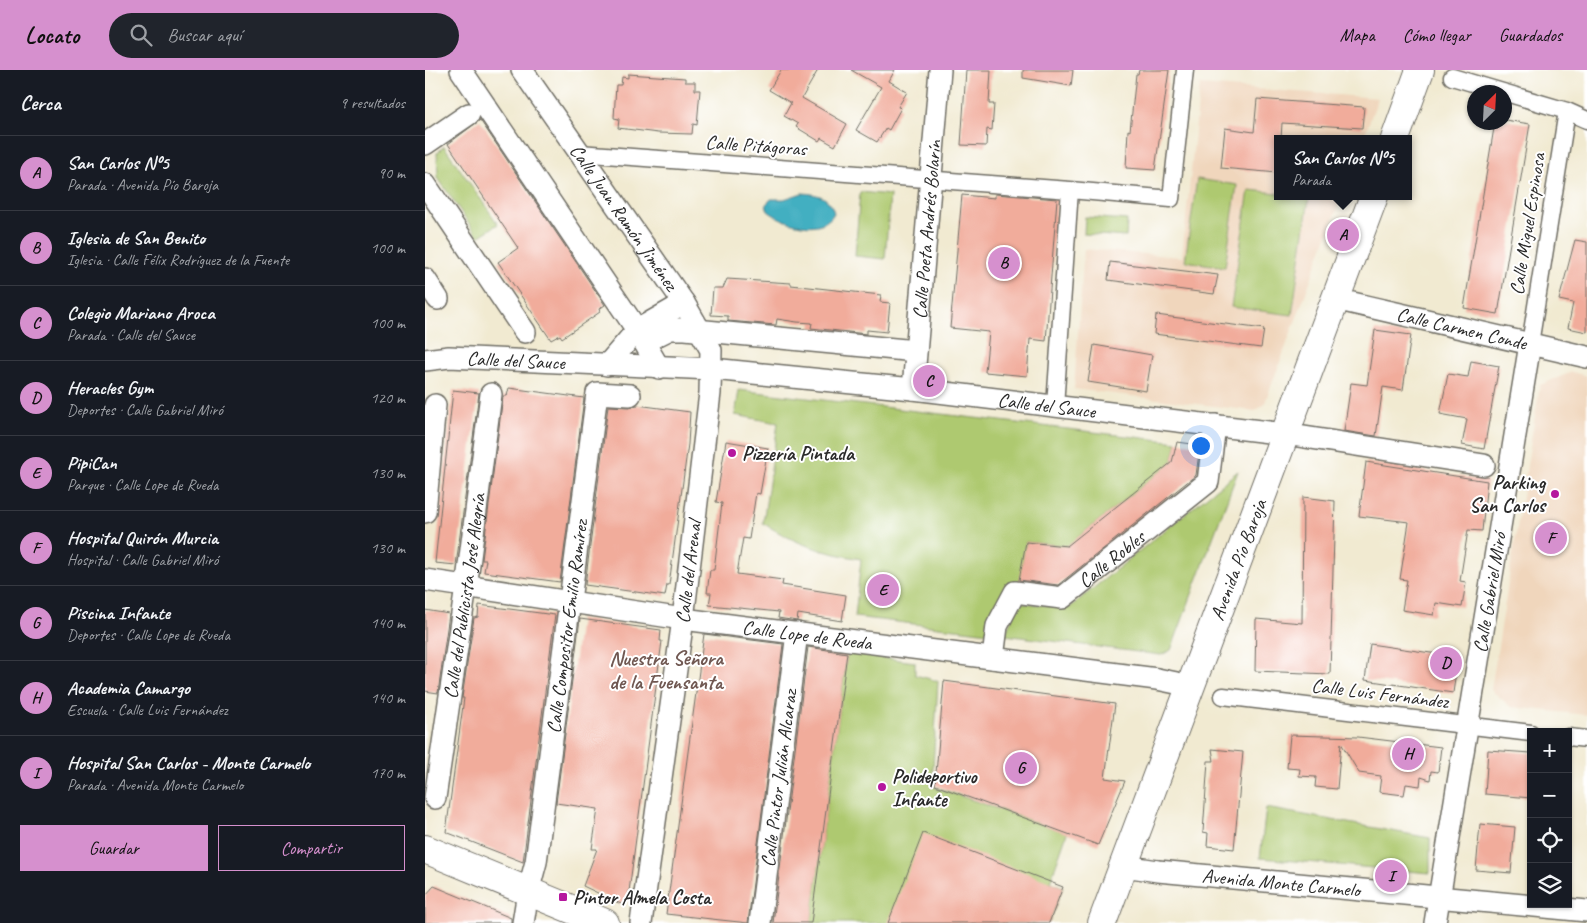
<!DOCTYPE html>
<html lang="es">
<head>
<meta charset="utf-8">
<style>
  body { margin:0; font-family:Caveat,sans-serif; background:#20242c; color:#f1f3f6 }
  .controls { position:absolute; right:15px; bottom:15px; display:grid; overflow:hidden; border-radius:0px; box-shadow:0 1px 4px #0004 }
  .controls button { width:45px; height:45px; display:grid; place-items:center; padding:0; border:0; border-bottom:1px solid #363941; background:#171b24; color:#f1f3f6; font:25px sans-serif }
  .compass { position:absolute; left:1042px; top:15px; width:45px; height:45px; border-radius:50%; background:#171b24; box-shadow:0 1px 4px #0004; rotate:24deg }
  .you { position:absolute; left:775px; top:375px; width:18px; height:18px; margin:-12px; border:4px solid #fff; border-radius:50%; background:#1a73e8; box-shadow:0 0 0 8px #1a73e833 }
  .badge { display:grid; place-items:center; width:32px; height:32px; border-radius:50%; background:#d690ce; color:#111; font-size:16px; font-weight:700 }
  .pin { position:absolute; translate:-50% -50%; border:2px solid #fff; box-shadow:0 1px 5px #0006 }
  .popup { position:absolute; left:849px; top:65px; width:138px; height:65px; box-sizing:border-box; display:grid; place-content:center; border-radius:0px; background:#171b24; filter:drop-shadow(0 1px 4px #0005); font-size:16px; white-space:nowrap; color:#9ea1a6 }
  .popup b { font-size:19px; color:#f1f3f6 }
  .popup::after { content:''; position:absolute; left:50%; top:100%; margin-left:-10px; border:10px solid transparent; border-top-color:#171b24 }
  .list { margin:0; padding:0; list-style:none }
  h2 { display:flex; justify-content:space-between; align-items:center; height:65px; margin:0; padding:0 20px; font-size:21px }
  h2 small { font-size:16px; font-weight:400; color:#9ea1a6 }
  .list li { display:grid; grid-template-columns:32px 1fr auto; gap:15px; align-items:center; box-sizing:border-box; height:75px; padding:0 20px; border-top:1px solid #363941 }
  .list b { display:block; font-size:19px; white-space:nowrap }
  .list p { margin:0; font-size:16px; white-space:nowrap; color:#9ea1a6 }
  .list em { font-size:16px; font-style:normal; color:#9ea1a6 }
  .actions { display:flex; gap:10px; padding:15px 20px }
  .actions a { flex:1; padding:11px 0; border:1px solid #d690ce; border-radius:0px; text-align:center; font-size:18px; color:#d690ce }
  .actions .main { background:#d690ce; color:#111 }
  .icon { flex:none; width:28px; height:28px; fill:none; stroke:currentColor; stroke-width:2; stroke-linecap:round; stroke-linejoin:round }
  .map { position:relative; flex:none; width:1162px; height:853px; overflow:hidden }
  header { display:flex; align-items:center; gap:30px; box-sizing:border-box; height:70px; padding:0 25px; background:#d690ce; color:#111 }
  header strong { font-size:24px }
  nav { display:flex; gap:28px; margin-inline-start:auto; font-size:18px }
  .search { width:350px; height:45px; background:#20242c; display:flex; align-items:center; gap:12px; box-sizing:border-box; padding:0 18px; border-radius:28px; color:#9ea1a6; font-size:19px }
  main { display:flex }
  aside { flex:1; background:#171b24 }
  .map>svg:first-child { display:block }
  .built { fill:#f0d6bc }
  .green { fill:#aec96f; stroke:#6c7a4d }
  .water { fill:#43afc1; stroke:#376d76 }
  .building { fill:#f1ac9b }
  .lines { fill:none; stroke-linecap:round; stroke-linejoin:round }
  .pedestrian-casing { stroke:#706e65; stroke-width:19 }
  .minor-casing { stroke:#706e65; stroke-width:24 }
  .secondary-casing { stroke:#706e65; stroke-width:30 }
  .pedestrian { stroke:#fff; stroke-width:16 }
  .minor { stroke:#fff; stroke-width:21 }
  .secondary { stroke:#fff; stroke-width:28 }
  .poi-dot { fill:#b5179e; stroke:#fff; stroke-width:2 }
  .labels { text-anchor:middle; stroke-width:4; stroke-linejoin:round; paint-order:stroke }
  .street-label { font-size:20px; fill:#2b2b2b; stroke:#fff }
  .poi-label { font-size:20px; font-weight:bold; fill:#2b2b2b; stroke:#fff; text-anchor:start }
  .neighbourhood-label { font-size:21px; font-weight:bold; fill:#705852; stroke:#fff }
</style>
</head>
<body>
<header>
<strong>Locato</strong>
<div class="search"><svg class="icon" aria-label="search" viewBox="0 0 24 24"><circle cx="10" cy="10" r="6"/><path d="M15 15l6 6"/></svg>Buscar aquí</div>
<nav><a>Mapa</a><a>Cómo llegar</a><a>Guardados</a></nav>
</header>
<main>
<aside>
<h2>Cerca<small>9 resultados</small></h2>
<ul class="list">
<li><span class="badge">A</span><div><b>San Carlos Nº5</b><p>Parada · Avenida Pío Baroja</p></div><em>90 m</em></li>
<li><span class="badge">B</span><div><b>Iglesia de San Benito</b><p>Iglesia · Calle Félix Rodríguez de la Fuente</p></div><em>100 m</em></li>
<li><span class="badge">C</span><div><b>Colegio Mariano Aroca</b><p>Parada · Calle del Sauce</p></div><em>100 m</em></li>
<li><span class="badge">D</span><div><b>Heracles Gym</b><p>Deportes · Calle Gabriel Miró</p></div><em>120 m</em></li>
<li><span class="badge">E</span><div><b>PipiCan</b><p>Parque · Calle Lope de Rueda</p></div><em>130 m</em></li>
<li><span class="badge">F</span><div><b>Hospital Quirón Murcia</b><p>Hospital · Calle Gabriel Miró</p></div><em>130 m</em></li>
<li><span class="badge">G</span><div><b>Piscina Infante</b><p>Deportes · Calle Lope de Rueda</p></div><em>140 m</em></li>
<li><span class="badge">H</span><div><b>Academia Camargo</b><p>Escuela · Calle Luis Fernández</p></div><em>140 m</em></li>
<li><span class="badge">I</span><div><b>Hospital San Carlos - Monte Carmelo</b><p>Parada · Avenida Monte Carmelo</p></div><em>170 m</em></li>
</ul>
<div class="actions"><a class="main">Guardar</a><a>Compartir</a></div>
</aside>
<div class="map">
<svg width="1162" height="853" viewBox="0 0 1162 853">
  <rect width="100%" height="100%" fill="#fff"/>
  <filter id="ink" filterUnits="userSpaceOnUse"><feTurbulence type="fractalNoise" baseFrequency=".02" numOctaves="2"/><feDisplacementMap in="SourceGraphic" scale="10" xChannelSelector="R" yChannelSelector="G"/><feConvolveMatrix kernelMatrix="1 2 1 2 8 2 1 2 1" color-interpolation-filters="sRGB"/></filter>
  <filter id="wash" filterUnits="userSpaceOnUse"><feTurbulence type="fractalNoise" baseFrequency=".0096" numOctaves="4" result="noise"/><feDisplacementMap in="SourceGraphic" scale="20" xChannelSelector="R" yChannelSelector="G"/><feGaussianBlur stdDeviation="1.12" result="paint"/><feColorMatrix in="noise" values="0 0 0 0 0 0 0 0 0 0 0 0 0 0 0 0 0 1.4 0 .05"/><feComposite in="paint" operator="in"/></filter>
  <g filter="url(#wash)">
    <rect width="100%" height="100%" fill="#f1ead1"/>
    <path class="built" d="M775,15L953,28L938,69H853V126H917L839,335L830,341L649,319L659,179L757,187Z
      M1147,302L1162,306V645L1086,637L1066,620L1115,315Z"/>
    <path class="green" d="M19,76L73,154L53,167L13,108L12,83Z
      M772,109L812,115L800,197L760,191Z
      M824,120L853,123V126L884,128L867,245L806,237Z
      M435,122L465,125L460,189L430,186Z
      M660,147L702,150L701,167L659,164Z
      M314,320L752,372L747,392L642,476L601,472L594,515L585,513L565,553L564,563L430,547L436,489C396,482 373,475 338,453L353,353L310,345Z
      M813,401L746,580L736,585L580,565L593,532L644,538Z
      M422,583L490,592V605L513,611L507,716L642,763L625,812L638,817L624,853H386Z
      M841,738L1005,768V803L835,788Z"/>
    <path class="water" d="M377,123C392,124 405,126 409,143C397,166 358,153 343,141L341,134L346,129H359Z"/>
    <g id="blocks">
      <path class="building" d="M356,0H393L377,28L422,54L410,76L396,68L394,71L371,57L373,54L359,46L366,33L344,20Z
        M426,0H470L464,11L482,22L473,37L476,38L464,60L461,58L452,72L431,60L456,17Z
        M541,0H566L564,34H569L567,60L562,59L561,76L536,75Z
        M598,0H648L646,16L598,8Z
        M714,0H744L730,100L701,98L703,60L705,61L711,4H713Z
        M203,4L260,8V12H270V20H275L272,55L268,54L267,64L233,63L193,58L194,49L189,48L191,15H196L197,7L203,8Z
        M832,29L939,37L937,58L857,53L856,69H853V103L796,98L800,58L829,62Z
        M55,50L180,235L174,239L175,242L137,268L135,265L126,270L73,192L93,178L23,74Z
        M1080,50L1105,54L1073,244L1039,238L1070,52H1080Z
        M570,124L632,129L621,271L605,269L602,306L560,302L564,262L525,258L537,125L570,128Z
        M1150,170L1162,172V262L1143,258L1148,233L1134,230Z
        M685,192L793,205L789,224L683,210Z
        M302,209L366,213V215L456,225L455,232L465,233L462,262L442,260V264L386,258L387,253L372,252L352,249L351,255L303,251V246L286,245L288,218H298Z
        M731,245L839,259L836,278L729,264Z
        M950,260L986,265L978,320L958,317L951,366L919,361L926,313L942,315Z
        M669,275L727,285L721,321L663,312Z
        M1046,291L1074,296L1059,379L1037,375L1042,349L1015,344L1023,304L1043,307Z
        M84,318L159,328L135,512L59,502L61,490H57L78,326H82Z
        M28,320L54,323L31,495L10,493Z
        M212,335L265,342L263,374L244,515H242L240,526L160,515L183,336L204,337Z
        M301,371L343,378L335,424L331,423L324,469L318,468L312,504L358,510L357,515L421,525L417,551L373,544L372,551L353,548L354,542L284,535L286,523H282L285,500H289L297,433L291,432Z
        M752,372L775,375L771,405L633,515L594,510L601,472L642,476L747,392Z
        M941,392L1062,411L1057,461L1043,460L1035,511L1041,512L1037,537L1011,533L1009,545L977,540L982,510L975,509L984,452L934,446Z
        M878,427L910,431L905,604L830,601L831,549L877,553Z
        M54,535L130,545L98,792L21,762L39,628H37L49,548L53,547Z
        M0,540L24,544L13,623L0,621Z
        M155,549L236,560L235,571H237L203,829L196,834L158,816L172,779H167L173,739L131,733Z
        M279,564L358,574L323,853L241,844Z
        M945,574L1033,587L1028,623L940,610Z
        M383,577L422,583L386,853H348Z
        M519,611L690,634L680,708L700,711L673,775L510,715Z
        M865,665L933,667L1016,677L1013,702L1006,701L1005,710L996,707L995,716L981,714L979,725L954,722L956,706L934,703L916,673L912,719L890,717L891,707L874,706L875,699L862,698Z
        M787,679L818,682L809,779L782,776L783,763L778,762L783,691H789Z
        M1063,680L1106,683V728L1060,724Z
        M1055,754L1090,757L1086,803L1051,800Z
        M498,763L638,817L624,853H463Z
        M9,816L86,848V853H0V826Z"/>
    </g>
  </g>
  <g filter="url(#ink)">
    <use href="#blocks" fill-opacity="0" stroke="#706e65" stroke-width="1"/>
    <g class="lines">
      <g class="pedestrian-casing">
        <path id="pedestrian" d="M1027,7L1142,41L1162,50
          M154,83L645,120
          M1105,274L1142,41
          M630,336L645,120L746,129L760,0
          M798,626L1106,663
          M1143,667L1162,669"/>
      </g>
      <g class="minor-casing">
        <g id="minor">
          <path d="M36,0L212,260L234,298"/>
          <path id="s1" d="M97,0L259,233L286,280L285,323L258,549L216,853"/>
          <path d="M0,74L44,44"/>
          <path d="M0,114L100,262"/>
          <path d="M0,209L13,229"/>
          <path id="s2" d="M910,229L1162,287"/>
          <path d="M219,272L245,259H260L491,281"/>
          <path id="s3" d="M0,290L24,287L287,299L488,319L860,364L1059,395"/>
          <path d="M182,295L212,260L259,233"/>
          <path id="s4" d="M488,319L515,0"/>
          <path d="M0,442L10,335"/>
          <path id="s5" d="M0,510L258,549L732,609L766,616"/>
          <path id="s6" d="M568,588L572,556L590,522L637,528L783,412L790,355"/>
          <path id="s7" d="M10,728L43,503L66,324"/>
          <path id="s8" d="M699,796L733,801L1162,841"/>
          <path id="s9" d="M98,853L103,822L111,792L172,323L205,325"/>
          <path id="s10" d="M335,853L372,563"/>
          <path id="s11" d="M1010,853L1105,274"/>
        </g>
      </g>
      <g class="secondary-casing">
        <g id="secondary">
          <path d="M970,69L995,0"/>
          <path d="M0,779L180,853"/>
          <path id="s12" d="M677,853L949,126"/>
        </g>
      </g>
      <use href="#pedestrian" class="pedestrian"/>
      <use href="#minor" class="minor"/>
      <use href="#secondary" class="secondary"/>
    </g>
  </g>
  <g class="poi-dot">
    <circle cx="307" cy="383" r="5"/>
    <circle cx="1130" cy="424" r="5"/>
    <circle cx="457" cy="717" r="5"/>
    <rect x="133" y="822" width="10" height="10" rx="2.5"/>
  </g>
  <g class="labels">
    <g class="street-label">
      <text transform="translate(331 75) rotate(4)" y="7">Calle Pitágoras</text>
      <text dy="7" stroke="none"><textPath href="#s1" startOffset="179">Calle Juan Ramón Jiménez</textPath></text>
      <text transform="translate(1102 154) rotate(-81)" y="7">Calle Miguel Espinosa</text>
      <text dy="7" stroke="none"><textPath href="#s4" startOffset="160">Calle Poeta Andrés Bolarín</textPath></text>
      <text dy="7" stroke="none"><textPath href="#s2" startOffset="130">Calle Carmen Conde</textPath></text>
      <text dy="7" stroke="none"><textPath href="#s3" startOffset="91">Calle del Sauce</textPath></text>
      <text dy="7" stroke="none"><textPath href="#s3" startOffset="624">Calle del Sauce</textPath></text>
      <text dy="7" stroke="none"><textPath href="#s6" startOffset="181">Calle Robles</textPath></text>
      <text dy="7" stroke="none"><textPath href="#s12" startOffset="388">Avenida Pío Baroja</textPath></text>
      <text transform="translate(263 502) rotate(-83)" y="7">Calle del Arenal</text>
      <text dy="7" stroke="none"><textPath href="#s11" startOffset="335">Calle Gabriel Miró</textPath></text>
      <text dy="7" stroke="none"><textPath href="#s7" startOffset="204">Calle del Publicista José Alegría</textPath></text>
      <text dy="7" stroke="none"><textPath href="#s9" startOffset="300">Calle Compositor Emilio Ramírez</textPath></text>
      <text dy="7" stroke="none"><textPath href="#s5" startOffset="386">Calle Lope de Rueda</textPath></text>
      <text transform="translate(955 623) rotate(7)" y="7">Calle Luis Fernández</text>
      <text dy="7" stroke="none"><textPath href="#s10" startOffset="146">Calle Pintor Julián Alcaraz</textPath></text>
      <text dy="7" stroke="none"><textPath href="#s8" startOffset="158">Avenida Monte Carmelo</textPath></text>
    </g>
    <g class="poi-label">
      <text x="317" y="390">Pizzería Pintada</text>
      <text x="1120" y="419" text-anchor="end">Parking<tspan x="1120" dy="23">San Carlos</tspan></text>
      <text x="467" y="713">Polideportivo<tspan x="467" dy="23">Infante</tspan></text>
      <text x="148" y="834">Pintor Almela Costa</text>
    </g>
    <g class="neighbourhood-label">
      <text x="241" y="595">Nuestra Señora<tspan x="241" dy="24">de la Fuensanta</tspan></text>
    </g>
  </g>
</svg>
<div class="controls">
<button>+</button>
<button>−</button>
<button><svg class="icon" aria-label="locate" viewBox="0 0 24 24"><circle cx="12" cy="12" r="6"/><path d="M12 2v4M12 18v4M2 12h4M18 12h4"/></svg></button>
<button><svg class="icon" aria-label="layers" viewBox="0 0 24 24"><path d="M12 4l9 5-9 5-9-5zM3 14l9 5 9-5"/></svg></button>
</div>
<svg class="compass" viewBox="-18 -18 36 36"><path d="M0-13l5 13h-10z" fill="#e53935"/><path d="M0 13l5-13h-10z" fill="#9ea1a6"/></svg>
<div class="you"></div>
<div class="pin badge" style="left:918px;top:165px">A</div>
<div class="popup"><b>San Carlos Nº5</b>Parada</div>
<div class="pin badge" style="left:579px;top:193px">B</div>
<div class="pin badge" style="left:504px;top:311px">C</div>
<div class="pin badge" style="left:1021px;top:593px">D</div>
<div class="pin badge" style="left:458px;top:520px">E</div>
<div class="pin badge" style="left:1126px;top:468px">F</div>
<div class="pin badge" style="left:596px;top:698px">G</div>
<div class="pin badge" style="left:983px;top:684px">H</div>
<div class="pin badge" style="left:966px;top:806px">I</div>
</div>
</main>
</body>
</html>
